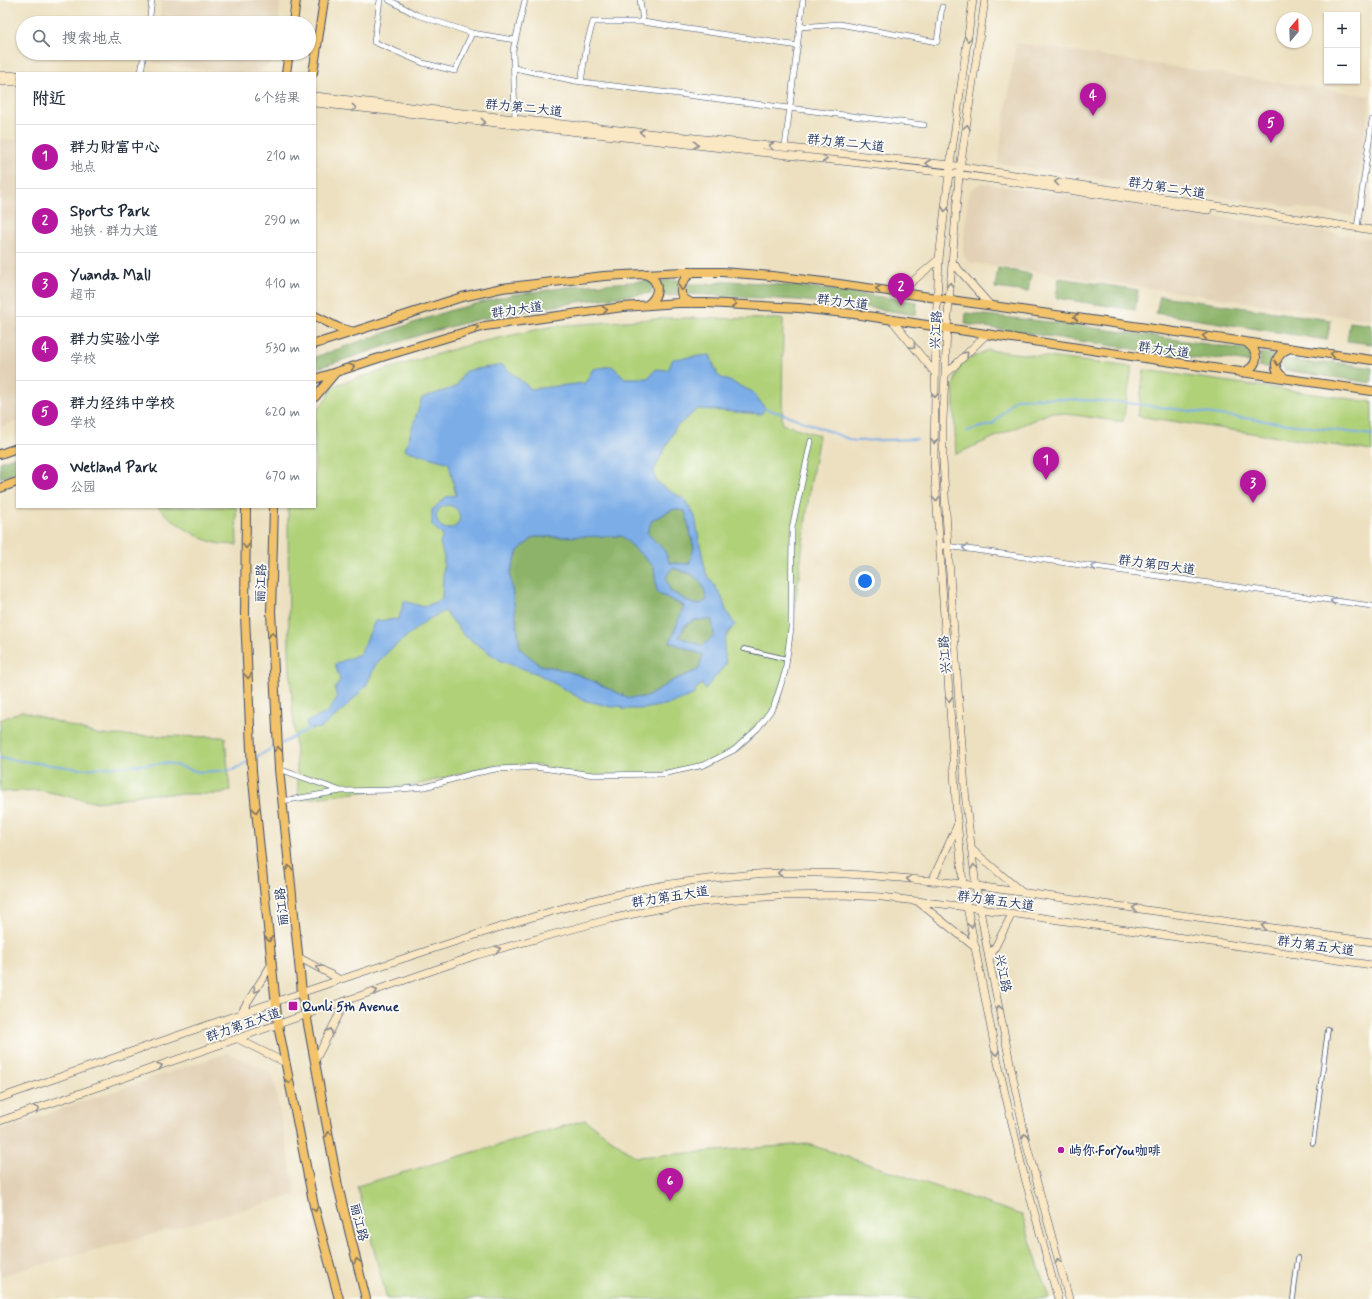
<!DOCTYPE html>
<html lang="zh">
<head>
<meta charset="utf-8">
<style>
  body { margin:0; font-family:Mynerve,"LXGW WenKai TC",sans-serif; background:#f6f6f7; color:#1f2937 }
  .controls { position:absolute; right:12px; top:12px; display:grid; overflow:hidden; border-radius:0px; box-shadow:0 1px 3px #0004 }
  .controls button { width:36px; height:36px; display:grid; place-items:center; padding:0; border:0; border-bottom:1px solid #e0e1e3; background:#fff; color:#1f2937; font:20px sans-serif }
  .compass { position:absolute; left:1276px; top:12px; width:36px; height:36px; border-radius:50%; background:#fff; box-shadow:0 1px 3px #0004; rotate:19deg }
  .you { position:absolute; left:865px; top:581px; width:14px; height:14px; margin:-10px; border:3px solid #fff; border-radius:50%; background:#1a73e8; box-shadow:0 0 0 6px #1a73e833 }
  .badge { display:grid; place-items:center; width:26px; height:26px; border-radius:50%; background:#b5179e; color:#fff; font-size:13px; font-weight:700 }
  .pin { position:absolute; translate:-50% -33px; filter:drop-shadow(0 1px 2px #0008) }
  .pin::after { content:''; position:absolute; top:21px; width:14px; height:12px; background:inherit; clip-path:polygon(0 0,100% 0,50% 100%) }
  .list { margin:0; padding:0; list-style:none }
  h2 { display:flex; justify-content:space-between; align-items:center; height:52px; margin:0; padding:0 16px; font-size:17px }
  h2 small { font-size:13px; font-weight:400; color:#747a83 }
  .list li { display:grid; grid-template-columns:26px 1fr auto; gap:12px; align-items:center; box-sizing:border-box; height:64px; padding:0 16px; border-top:1px solid #e0e1e3 }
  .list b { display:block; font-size:15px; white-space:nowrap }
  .list p { margin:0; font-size:13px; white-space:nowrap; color:#747a83 }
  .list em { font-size:13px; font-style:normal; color:#747a83 }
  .icon { flex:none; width:22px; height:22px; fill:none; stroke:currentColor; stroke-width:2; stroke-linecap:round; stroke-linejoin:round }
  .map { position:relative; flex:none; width:1372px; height:1299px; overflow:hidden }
  .search { position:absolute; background:#fff; box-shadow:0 1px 3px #0004; left:16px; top:16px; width:300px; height:44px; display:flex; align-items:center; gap:10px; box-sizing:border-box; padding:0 14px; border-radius:22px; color:#747a83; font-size:15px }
  .panel { position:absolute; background:#fff; box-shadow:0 1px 3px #0004; left:16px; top:72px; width:300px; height:436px; border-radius:0px }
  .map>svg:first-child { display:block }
  .built { fill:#e2d1b6 }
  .green { fill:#b1d179; stroke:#66806c }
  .forest { fill:#8cb369; stroke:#547164 }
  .water { fill:#7bade7; stroke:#4b6ea2; fill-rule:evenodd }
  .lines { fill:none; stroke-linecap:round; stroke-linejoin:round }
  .stream { stroke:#7bade7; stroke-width:2 }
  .pedestrian-casing { stroke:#3a4a6d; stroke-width:5.5 }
  .minor-casing { stroke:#3a4a6d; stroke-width:6 }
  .secondary-casing { stroke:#3a4a6d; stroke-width:8 }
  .primary-casing { stroke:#3a4a6d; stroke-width:10 }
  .pedestrian { stroke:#fff; stroke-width:4 }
  .minor { stroke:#fff; stroke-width:5 }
  .secondary { stroke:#fae7c3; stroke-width:7 }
  .primary { stroke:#f2c36a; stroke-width:8 }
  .oneway { stroke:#8a8b90 }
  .oneway2 { stroke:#7c7263 }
  .oneway3 { stroke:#8d97ae }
  .poi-dot { fill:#b5179e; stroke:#fdfcf7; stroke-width:1.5 }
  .labels { text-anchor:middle; stroke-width:3.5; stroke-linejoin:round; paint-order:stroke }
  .street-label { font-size:13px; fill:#1b2f5e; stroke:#fdfcf7 }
  .poi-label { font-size:13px; font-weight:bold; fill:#1b2f5e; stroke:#fdfcf7; text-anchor:start }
</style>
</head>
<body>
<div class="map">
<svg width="1372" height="1299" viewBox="0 0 1372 1299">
  <rect width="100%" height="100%" fill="#fdfcf7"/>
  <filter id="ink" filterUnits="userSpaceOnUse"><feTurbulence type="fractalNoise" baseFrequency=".025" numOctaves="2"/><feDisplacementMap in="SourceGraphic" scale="8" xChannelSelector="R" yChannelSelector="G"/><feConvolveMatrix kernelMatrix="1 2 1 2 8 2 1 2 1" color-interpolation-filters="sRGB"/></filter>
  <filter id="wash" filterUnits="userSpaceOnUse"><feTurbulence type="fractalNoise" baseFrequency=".012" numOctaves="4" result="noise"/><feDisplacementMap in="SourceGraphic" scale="16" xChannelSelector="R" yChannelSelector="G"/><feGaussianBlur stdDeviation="0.9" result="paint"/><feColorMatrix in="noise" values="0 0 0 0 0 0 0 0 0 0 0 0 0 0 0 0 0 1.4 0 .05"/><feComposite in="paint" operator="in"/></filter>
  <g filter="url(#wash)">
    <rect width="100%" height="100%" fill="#ece0c0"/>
    <path class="built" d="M162,0H281L278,23H159Z
      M1016,43L1370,96L1353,216L998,163Z
      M155,53H273L272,62L256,73H227L153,63Z
      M0,139H17V421L0,427Z
      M981,183L1372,239V320L968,262L963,254L965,224L969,191Z
      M227,1053L272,1072L296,1195L0,1276V1130Z"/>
    <path class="green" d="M667,318L783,319L782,424L819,435L810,487L787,672L778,708L742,748L706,766L650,774L588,777L531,764L491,766L416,785L299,800L289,655L288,507H315V414L335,385L471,344L554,326Z
      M988,350L1132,367L1123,421H1117L1052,412L956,454L953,386L961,363Z
      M1144,370L1372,402V451L1138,416Z
      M158,507H236L237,545C230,544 223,545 216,543C198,539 170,520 158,507Z
      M22,711L100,735L225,737L230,791L215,794H145L118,800L93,802L40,790L0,792V720Z
      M585,1120L636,1157L808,1144L1022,1215L1049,1299H387L357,1186Z"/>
    <path class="forest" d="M998,268L1031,274L1028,292L995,288Z
      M1059,278L1138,290L1135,310L1056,298Z
      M679,280L677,288L678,295L661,296L660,294L662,287L661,281Z
      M646,281L651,282L652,286L651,293L584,301L480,319L426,333L315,369V357L448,311L511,295L576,286Z
      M727,281C791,284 854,293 917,302L916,315L866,307L796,300L688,294L687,290L689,284H712Z
      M1160,296L1331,320L1327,340L1156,313Z
      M966,313L1067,324L1248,350L1251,357L1248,362L1221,358L1208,360L965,324Z
      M1350,322L1372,325V344L1347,341Z
      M1261,353L1275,355L1273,368L1259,366Z
      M1286,359L1316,364L1334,362L1372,368V383L1285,370L1282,364L1284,360Z
      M17,456V472L0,478V462Z
      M674,509L685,511L694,548L689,564L670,563L664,550L647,533L652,520Z
      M622,536L654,567L657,593L684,606L670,642L703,655L698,670L674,680L647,697L629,698L579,675L556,668L540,665L520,649L510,574L518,551L534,537Z
      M672,568C695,576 701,574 707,600L700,604H693L670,591L665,577Z
      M712,619L714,635L703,646L679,637C689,619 692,620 712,619Z"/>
    <path class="water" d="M710,355L718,376L753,392L765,408L761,414L698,409L676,427L654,470L656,481L668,490L684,499L695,516L700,545L706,573L721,595L726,610L735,625C721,639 724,646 726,664L705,689L702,684L694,691L695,694L670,704L643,709H622L621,706L612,707L583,700L538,674L501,661L465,636L445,611L427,620L391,649L376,664L366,686L344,709L321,728L308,729L306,722L327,713L337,698L335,689L340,680L335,664L360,654L375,621L399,619L404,601L424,607L442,599L444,557L440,543L443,536L432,525V510L446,497L456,495L449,463L405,450L422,398L456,387L465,371L502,365L531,389L585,383L593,369L612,366L625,378H648L656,369L668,370L673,359ZM447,505C458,506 463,516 457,525C440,539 426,510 447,505ZM674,509L685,511L694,548L689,564L670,563L664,550L647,533L652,520ZM622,536L654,567L657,593L684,606L670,642L703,655L698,670L674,680L647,697L629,698L579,675L556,668L540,665L520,649L510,574L518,551L534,537ZM672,568C694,574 702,576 707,600L700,604H693L670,591L666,577ZM694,620H712L714,635L703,646L679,637L685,626Z"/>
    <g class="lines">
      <path class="stream" d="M763,408L789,416L854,441L917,439
        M967,431L993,424L1015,399L1045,398L1121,402L1372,435
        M281,744L310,728
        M0,758L81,769L167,763L199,772L233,770L249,761
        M254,758L275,747"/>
    </g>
  </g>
  <g filter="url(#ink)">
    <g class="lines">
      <g class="pedestrian-casing">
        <path id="pedestrian" d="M744,649L787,659
          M1313,1143L1328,1029
          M1293,1299L1298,1258"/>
      </g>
      <g class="minor-casing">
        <path id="minor" d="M380,0L374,42L423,63L455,71L472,33
          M389,0L417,15L472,33L515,40
          M643,22L798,46
          M149,23L152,0
          M800,27L839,24L937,42L942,7
          M514,68L575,81L924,125
          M141,73L144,53
          M581,82L587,43L593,22H643L640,0
          M515,119L513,50L525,0
          M785,147L803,0
          M1357,228L1372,120
          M939,545L1372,606
          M279,769L341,791L282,801
          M341,791L390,790L425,787L471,774L496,769L522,768L534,767L594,775L662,774L704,765L734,750L758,728L774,706L785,672L791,628L792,528L811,441"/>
      </g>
      <g class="secondary-casing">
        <path id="secondary" d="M973,0L950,165L939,259L936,326L934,460L957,819L963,884L967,907L996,1054L1022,1167L1058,1299
          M985,0L959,175L947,327L943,421V460L948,546L966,803L976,887L989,959L1027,1146L1069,1299
          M0,75H17
          M0,82H17
          M315,96L515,119L950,165L1372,230
          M315,103L949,173L1208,210
          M952,262L990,305
          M900,292L939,259
          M891,319L935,373
          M946,374L987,334
          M971,849L1023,893
          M932,881L957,826
          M917,901L976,948
          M298,957L339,979
          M989,959L1012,914
          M240,1014L271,965
          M238,1039L286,1063
          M315,1061L346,1001
          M0,1098C136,1050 271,1002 408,957C506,925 605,890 708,879C731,876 755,873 778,873C840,871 902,878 963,884L1372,942
          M0,1121L477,955L610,919L657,909L701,902L778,896L842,895L882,897L967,907L1372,965"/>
      </g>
      <g class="primary-casing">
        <path id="primary" d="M293,23L296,0
          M286,73L289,53
          M313,73L324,0
          M645,274C661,280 660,296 647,305
          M691,303L683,298C677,287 684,278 693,272
          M315,316L339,328L351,331
          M315,344L462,297L502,288L604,276L684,272H722L772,276L832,283L1372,360
          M1242,373C1259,366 1261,353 1246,342
          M1285,378C1270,369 1275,354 1290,348
          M315,379L385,356L485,326L623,307L678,303H707L799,308L854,314L1138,357L1372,391
          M315,397L335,373
          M0,454L17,448
          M0,488L17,482
          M246,507L245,616L252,771L278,1025L314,1206L339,1299
          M274,507L271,612L279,769L302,992L338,1186L366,1299"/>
      </g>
      <use href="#pedestrian" class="pedestrian"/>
      <use href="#minor" class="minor"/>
      <use href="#secondary" class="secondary"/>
      <use href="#primary" class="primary"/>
    </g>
    <defs><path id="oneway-chevron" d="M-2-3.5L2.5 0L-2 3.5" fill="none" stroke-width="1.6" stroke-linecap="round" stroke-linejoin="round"/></defs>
    <g class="oneway">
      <use href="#oneway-chevron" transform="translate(968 39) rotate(98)"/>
      <use href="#oneway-chevron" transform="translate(354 108) rotate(6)"/>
      <use href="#oneway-chevron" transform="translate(483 122) rotate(6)"/>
      <use href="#oneway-chevron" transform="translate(967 127) rotate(-82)"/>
      <use href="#oneway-chevron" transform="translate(642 132) rotate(-174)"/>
      <use href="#oneway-chevron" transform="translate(696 145) rotate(6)"/>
      <use href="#oneway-chevron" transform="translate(771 146) rotate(-174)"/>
      <use href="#oneway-chevron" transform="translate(825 159) rotate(6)"/>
      <use href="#oneway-chevron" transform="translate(928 163) rotate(-174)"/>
      <use href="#oneway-chevron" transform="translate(1057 182) rotate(-171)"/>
      <use href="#oneway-chevron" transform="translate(945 209) rotate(97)"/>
      <use href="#oneway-chevron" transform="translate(950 285) rotate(-85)"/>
      <use href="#oneway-chevron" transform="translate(913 346) rotate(50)"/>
      <use href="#oneway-chevron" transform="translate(966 354) rotate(-44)"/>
      <use href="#oneway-chevron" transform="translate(935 395) rotate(91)"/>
      <use href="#oneway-chevron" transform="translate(934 441) rotate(91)"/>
      <use href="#oneway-chevron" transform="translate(936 499) rotate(86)"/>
      <use href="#oneway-chevron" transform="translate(949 699) rotate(86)"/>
      <use href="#oneway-chevron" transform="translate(974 867) rotate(-97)"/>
      <use href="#oneway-chevron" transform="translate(780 873) rotate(179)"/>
      <use href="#oneway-chevron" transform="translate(909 879) rotate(-174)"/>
      <use href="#oneway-chevron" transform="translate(1135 908) rotate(-172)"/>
      <use href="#oneway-chevron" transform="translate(971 925) rotate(78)"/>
      <use href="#oneway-chevron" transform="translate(1264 926) rotate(-171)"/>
      <use href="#oneway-chevron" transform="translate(498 949) rotate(-15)"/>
      <use href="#oneway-chevron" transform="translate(319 968) rotate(-152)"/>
      <use href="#oneway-chevron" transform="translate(256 990) rotate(123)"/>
      <use href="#oneway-chevron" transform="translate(375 991) rotate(-19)"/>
      <use href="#oneway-chevron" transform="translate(999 1008) rotate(-102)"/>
      <use href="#oneway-chevron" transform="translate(330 1031) rotate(-63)"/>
      <use href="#oneway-chevron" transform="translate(996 1053) rotate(78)"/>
      <use href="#oneway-chevron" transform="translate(160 1066) rotate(-19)"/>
      <use href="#oneway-chevron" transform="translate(37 1109) rotate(-19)"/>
      <use href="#oneway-chevron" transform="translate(1025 1136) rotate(-102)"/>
      <use href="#oneway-chevron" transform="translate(1058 1261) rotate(-105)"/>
    </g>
    <g class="oneway2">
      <use href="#oneway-chevron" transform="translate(682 288) rotate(96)"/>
      <use href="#oneway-chevron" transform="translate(878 289) rotate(-172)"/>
      <use href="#oneway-chevron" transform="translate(734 304) rotate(2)"/>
      <use href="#oneway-chevron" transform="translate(605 310) rotate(-8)"/>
      <use href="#oneway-chevron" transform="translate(1076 317) rotate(-172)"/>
      <use href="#oneway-chevron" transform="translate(476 328) rotate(-15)"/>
      <use href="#oneway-chevron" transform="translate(1205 336) rotate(-172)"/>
      <use href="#oneway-chevron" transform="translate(1333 354) rotate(-172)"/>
      <use href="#oneway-chevron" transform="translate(1278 363) rotate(98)"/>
      <use href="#oneway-chevron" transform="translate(352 367) rotate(-19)"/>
      <use href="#oneway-chevron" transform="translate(246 546) rotate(91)"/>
      <use href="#oneway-chevron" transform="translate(272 635) rotate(-93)"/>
      <use href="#oneway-chevron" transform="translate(248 676) rotate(87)"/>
      <use href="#oneway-chevron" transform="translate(278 749) rotate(-93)"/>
      <use href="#oneway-chevron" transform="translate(256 810) rotate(84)"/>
      <use href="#oneway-chevron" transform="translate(289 868) rotate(-96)"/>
      <use href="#oneway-chevron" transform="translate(269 939) rotate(84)"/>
      <use href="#oneway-chevron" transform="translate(289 1081) rotate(79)"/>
      <use href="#oneway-chevron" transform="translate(329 1134) rotate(-101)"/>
      <use href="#oneway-chevron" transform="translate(315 1209) rotate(76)"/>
      <use href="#oneway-chevron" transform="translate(357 1261) rotate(-104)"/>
    </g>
    <g class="oneway3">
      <use href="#oneway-chevron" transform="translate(965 548) rotate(-172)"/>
      <use href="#oneway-chevron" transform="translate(1094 567) rotate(-172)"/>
      <use href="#oneway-chevron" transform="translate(1333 601) rotate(-172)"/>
    </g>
  </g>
  <g class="poi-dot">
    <rect x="288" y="1001" width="10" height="10" rx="2"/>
    <circle cx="1061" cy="1150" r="4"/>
  </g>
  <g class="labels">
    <g class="street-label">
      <text transform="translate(524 107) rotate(6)" y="5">群力第二大道</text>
      <text transform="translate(846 142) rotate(6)" y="5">群力第二大道</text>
      <text transform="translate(1167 187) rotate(9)" y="5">群力第二大道</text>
      <text transform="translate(843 301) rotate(7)" y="5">群力大道</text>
      <text transform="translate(517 309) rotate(-8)" y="5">群力大道</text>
      <text transform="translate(935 330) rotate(-87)" y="5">兴江路</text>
      <text transform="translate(1164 349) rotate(8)" y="5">群力大道</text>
      <text transform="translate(1157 564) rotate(8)" y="5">群力第四大道</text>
      <text transform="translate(260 583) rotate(-88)" y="5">丽江路</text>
      <text transform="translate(944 655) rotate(-94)" y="5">兴江路</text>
      <text transform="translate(670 896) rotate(-9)" y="5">群力第五大道</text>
      <text transform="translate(996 900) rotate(8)" y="5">群力第五大道</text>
      <text transform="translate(281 907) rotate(-96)" y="5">丽江路</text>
      <text transform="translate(1316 945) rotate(8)" y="5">群力第五大道</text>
      <text transform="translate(1004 973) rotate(79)" y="5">兴江路</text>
      <text transform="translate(243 1024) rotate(-19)" y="5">群力第五大道</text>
      <text transform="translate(360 1222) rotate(76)" y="5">丽江路</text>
    </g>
    <g class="poi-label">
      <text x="302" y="1011">Qunli 5th Avenue</text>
      <text x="1069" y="1155">屿你·ForYou咖啡</text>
    </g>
  </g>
</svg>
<div class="controls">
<button>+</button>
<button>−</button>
</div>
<svg class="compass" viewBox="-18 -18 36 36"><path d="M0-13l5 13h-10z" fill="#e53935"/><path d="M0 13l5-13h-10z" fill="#747a83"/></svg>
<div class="you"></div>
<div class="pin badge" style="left:1046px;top:480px">1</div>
<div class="pin badge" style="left:901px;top:306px">2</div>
<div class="pin badge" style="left:1253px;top:503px">3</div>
<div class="pin badge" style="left:1093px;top:116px">4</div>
<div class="pin badge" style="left:1271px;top:143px">5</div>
<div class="pin badge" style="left:670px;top:1201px">6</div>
<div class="search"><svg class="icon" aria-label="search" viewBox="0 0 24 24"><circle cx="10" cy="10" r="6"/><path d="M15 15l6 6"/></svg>搜索地点</div>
<section class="panel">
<h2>附近<small>6个结果</small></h2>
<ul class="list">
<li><span class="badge">1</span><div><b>群力财富中心</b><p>地点</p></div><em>210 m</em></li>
<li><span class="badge">2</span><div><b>Sports Park</b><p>地铁 · 群力大道</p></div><em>290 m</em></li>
<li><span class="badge">3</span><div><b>Yuanda Mall</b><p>超市</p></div><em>410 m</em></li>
<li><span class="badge">4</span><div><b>群力实验小学</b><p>学校</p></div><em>530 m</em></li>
<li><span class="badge">5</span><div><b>群力经纬中学校</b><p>学校</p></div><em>620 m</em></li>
<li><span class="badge">6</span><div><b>Wetland Park</b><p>公园</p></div><em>670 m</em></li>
</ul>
</section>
</div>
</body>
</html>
